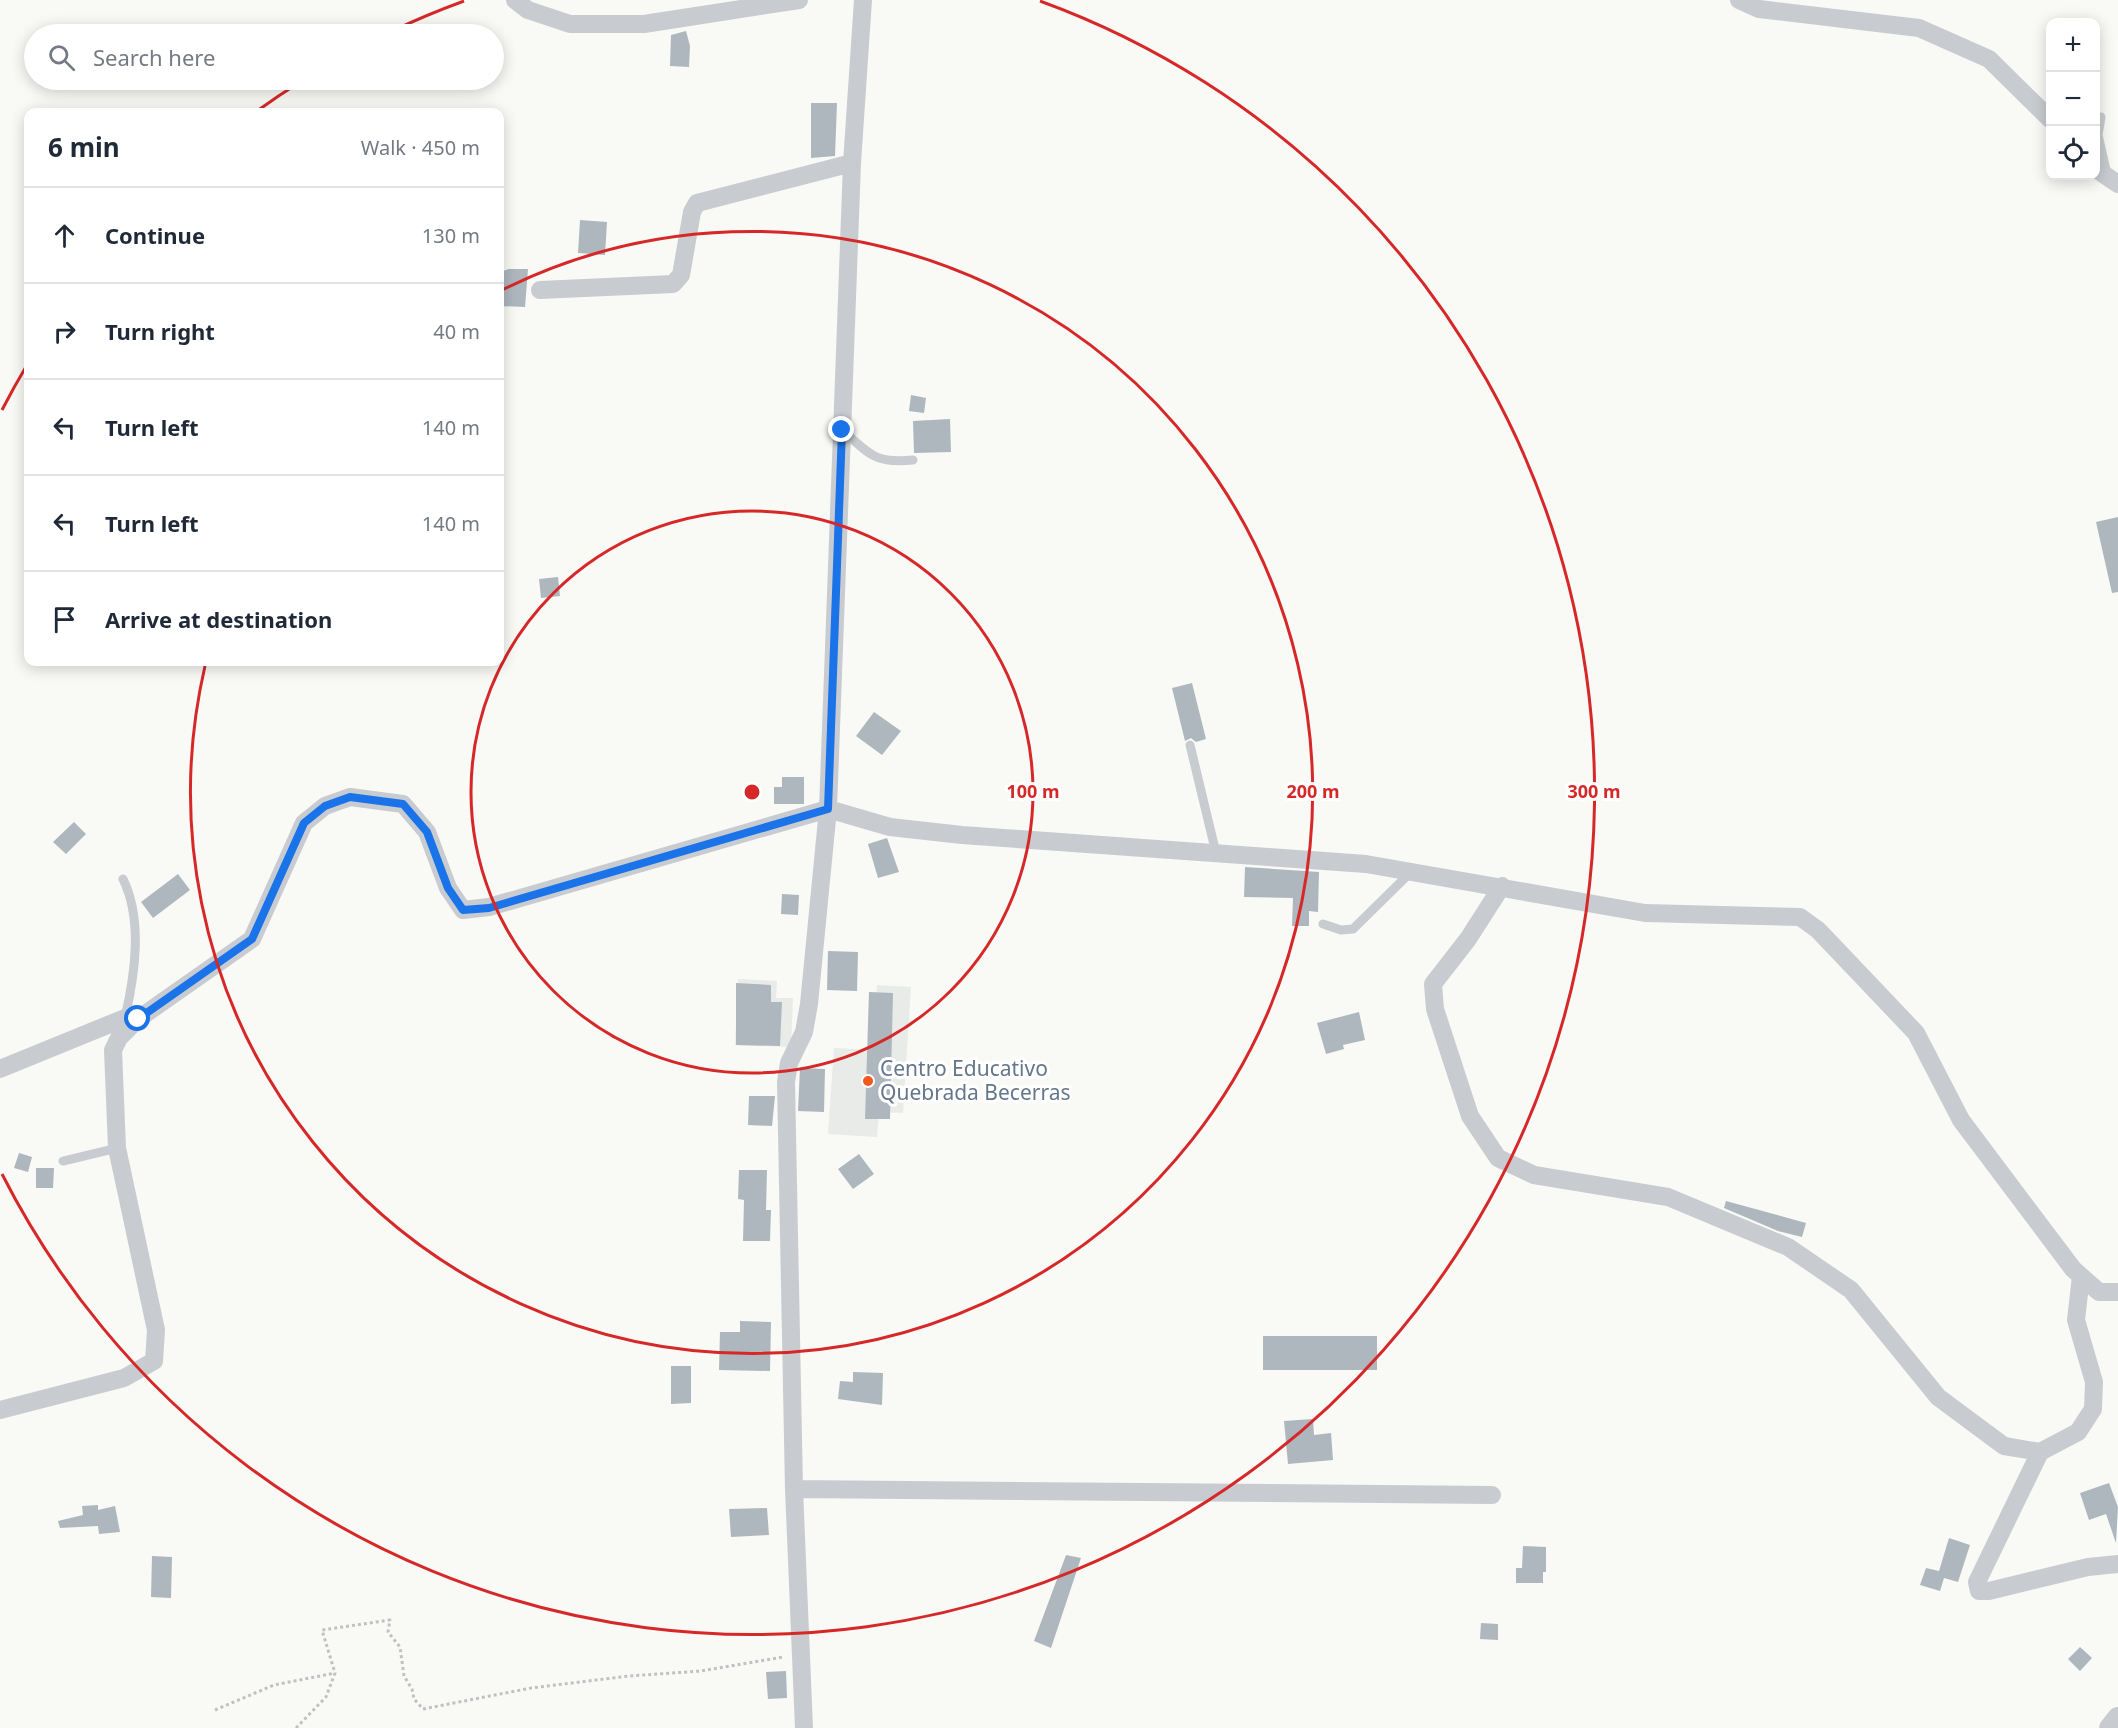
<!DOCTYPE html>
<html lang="en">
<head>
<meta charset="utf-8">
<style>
  body { margin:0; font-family:"Noto Sans",sans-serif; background:#f2f2f3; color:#1f2937 }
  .controls { position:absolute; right:18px; top:18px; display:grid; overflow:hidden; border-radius:12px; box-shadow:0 3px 15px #0003 }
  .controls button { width:54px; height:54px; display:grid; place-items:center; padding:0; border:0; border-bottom:2px solid #e0e1e3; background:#fff; color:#1f2937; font:30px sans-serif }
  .stop { position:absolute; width:18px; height:18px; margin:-14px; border:4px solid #1a73e8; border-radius:50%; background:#fff }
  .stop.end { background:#1a73e8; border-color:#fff; box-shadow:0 2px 6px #0008 }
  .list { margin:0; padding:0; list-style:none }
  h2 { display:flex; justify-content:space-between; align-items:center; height:78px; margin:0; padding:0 24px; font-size:26px }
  h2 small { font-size:20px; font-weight:400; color:#747a83 }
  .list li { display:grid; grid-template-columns:39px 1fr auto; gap:18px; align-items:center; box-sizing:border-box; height:96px; padding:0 24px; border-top:2px solid #e0e1e3 }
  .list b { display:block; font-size:22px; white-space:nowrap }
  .list em { font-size:20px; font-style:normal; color:#747a83 }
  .icon { flex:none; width:33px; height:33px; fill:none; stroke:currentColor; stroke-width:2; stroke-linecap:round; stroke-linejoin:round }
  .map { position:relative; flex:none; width:2118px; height:1728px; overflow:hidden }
  .search { position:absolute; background:#fff; box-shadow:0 3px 15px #0003; left:24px; top:24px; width:480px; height:66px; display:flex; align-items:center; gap:15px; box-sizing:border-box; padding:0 21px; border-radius:33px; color:#747a83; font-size:22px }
  .panel { position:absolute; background:#fff; box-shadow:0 3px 15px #0003; left:24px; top:108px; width:480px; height:558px; border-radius:12px }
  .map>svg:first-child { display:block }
  .built { fill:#e9ebe9 }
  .building { fill:#aeb7be }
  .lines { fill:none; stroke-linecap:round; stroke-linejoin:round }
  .path { stroke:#bfc2c4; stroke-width:3; stroke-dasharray:3 3; stroke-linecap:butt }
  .service { stroke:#c8ccd0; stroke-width:9 }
  .minor { stroke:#c8ccd0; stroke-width:18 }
  .tertiary { stroke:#c8ccd0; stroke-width:22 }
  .route { stroke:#1a73e8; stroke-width:8 }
  .ring { fill:none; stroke:#d62828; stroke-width:3 }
  .poi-dot { fill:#f2591c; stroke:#fff; stroke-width:2 }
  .labels { text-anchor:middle; stroke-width:6; stroke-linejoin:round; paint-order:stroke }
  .poi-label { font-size:21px; fill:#65778a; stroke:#fff; text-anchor:start }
  .centre { fill:#d62828; stroke:#fff; stroke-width:3 }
  .ring-label { font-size:18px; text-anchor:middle; font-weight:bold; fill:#d62828; stroke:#fff; stroke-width:6; stroke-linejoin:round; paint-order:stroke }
</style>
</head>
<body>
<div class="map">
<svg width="2118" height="1728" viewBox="0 0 2118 1728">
  <rect width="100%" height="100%" fill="#f9f9f6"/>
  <path class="built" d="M738,979L777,981L776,998H793L791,1047L735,1045Z
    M877,985L911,987L903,1113L879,1112L877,1137L828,1134L834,1048L873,1050Z"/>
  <path class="building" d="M686,31L690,46L689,67L670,66L671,35Z
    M811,103H837L835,156L811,158Z
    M580,220L607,222L605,255L578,253Z
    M509,269H528L525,307L500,306V272Z
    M911,395L926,398L924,413L909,411Z
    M950,419L951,452L914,453L913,421Z
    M2118,517V592L2112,593L2096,522Z
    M558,577L560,596L541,598L539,579Z
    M1192,683L1206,739L1196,742L1191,738L1185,741L1172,688Z
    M874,712L901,731L882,755L856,736Z
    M782,777H804V804H774V787H782Z
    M74,822L86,834L66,854L53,842Z
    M887,838L899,872L878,878L868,844Z
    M1245,867L1319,872L1318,912L1309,911V926H1292L1293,898L1244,897Z
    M178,874L190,890L153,918L141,902Z
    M782,894L799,895L798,915L781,914Z
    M828,951L858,952L857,991L827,990Z
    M736,983L771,985V1002H782L780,1046L736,1045Z
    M869,992L893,993L890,1119H865Z
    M1359,1012L1365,1040L1343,1045L1344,1049L1326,1054L1317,1023Z
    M800,1068L825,1069L824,1112L798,1111Z
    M749,1096H775L772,1126L748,1125Z
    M19,1153L32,1157L28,1172L14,1168Z
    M859,1154L874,1174L853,1189L838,1169Z
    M36,1168H54L53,1188H36Z
    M739,1170H767L766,1210H771L770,1241H743L744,1200L738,1199Z
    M1726,1201L1806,1223L1802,1237L1778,1231L1724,1208Z
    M740,1321L771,1322L770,1371L719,1370L720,1332H740Z
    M1263,1336H1377V1370H1263Z
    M671,1366H691V1403L671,1404Z
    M853,1372L883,1373L882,1405L838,1399L840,1381L853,1382Z
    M1313,1419L1314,1435L1331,1433L1333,1460L1288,1464L1284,1421Z
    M2109,1483L2118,1507L2116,1543L2106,1514L2089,1520L2080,1493Z
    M98,1505V1510L115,1506L120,1532L99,1534L98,1526L60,1528L58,1521L83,1515L82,1506Z
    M767,1508L769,1535L731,1537L729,1509Z
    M1949,1538L1970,1545L1958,1582L1944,1578L1940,1591L1920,1585L1926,1568L1939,1571Z
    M1523,1546L1546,1547V1572H1543V1583H1516V1568H1522Z
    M1066,1555L1081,1558L1051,1648L1034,1641Z
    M152,1556L172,1557L171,1598L151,1597Z
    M1481,1623L1498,1624V1640L1480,1639Z
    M2080,1647L2092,1658L2080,1671L2068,1659Z
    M786,1671L787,1698L768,1699L766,1672Z"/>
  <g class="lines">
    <path class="path" d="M215,1710L274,1685L335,1673
      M296,1728L326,1697L335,1673L322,1630L390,1620L388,1632L400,1647L404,1676L412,1689L414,1699L423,1709L531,1688L629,1676L701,1671L783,1657"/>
    <path class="service" d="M2101,117L2098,135L2107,174
      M842,430C870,454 874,464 913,460
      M1190,745L1216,853
      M123,879C143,920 135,974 125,1018
      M1323,924L1341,930L1353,929L1412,871
      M63,1161L117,1148"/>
    <path class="minor" d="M515,0L528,10L570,24H644L799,0
      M1739,0L1759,9L1919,28L1989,59L2050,119
      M2096,169L2118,184
      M540,290L673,284L681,275L692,212L697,203L852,163
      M1502,886L1468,939L1433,984L1435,1009L1470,1116L1498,1158L1534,1175L1668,1197L1788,1247L1851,1290L1938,1397L2004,1446L2040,1452
      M0,1069L125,1018L138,1019
      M2081,1276L2076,1320L2094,1382L2093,1409L2078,1432L2040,1452L1977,1582L1979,1591H1989L2088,1567L2118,1564
      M0,1410L124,1378L154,1361L156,1330L117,1148L113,1050L119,1038L138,1019L252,939L304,823L325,806L350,797L403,804L427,832L448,888L463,910L489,907L828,809L890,827L962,835L1366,864L1645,913L1800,917L1818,930L1916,1033L1961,1120L2073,1269L2099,1292H2118
      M794,1489L1492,1495
      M804,1728L794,1489L786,1082L789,1063L804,1032L809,1004L828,809L852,163L863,0"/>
    <path class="tertiary" d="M2110,1728L2118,1718"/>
  </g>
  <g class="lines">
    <path class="route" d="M138,1019L252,939L304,823L325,806L350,797L403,804L427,832L448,888L463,910L489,908L828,809L842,430"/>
  </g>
  <g class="ring">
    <circle cx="752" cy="792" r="281"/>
    <path d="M502 290A561 561 0 1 1 205 666"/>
    <path d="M2 410A842 842 0 0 1 27 365M257 111A842 842 0 0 1 300 82M390 32A842 842 0 0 1 464 1M1040 1A842 842 0 1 1 2 1174"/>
  </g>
  <circle class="poi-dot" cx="868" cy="1081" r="6"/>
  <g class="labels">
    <g class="poi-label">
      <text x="880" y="1076">Centro Educativo<tspan x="880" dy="24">Quebrada Becerras</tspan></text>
    </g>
  </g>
  <circle cx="752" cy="792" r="9" class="centre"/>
  <g class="ring-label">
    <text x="1033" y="798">100 m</text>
    <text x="1313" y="798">200 m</text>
    <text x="1594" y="798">300 m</text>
  </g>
</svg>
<div class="controls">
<button>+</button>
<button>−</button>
<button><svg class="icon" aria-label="locate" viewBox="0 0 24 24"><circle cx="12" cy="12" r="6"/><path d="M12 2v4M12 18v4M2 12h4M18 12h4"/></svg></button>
</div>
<div class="stop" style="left:138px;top:1019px"></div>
<div class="stop end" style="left:842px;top:430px"></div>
<div class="search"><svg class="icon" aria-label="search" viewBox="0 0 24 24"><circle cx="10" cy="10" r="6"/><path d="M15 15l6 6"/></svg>Search here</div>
<section class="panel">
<h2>6 min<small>Walk · 450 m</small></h2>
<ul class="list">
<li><svg class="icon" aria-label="ahead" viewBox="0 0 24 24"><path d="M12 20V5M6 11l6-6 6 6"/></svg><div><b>Continue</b></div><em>130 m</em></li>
<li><svg class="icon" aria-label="right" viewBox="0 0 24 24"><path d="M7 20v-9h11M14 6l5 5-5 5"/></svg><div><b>Turn right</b></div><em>40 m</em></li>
<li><svg class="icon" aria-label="left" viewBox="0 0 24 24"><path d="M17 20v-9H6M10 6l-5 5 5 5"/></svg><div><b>Turn left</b></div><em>140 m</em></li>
<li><svg class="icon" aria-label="left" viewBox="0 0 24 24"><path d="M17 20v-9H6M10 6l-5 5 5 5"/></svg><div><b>Turn left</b></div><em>140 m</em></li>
<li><svg class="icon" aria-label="arrive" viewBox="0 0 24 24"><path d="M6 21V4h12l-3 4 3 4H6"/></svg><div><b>Arrive at destination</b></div></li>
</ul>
</section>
</div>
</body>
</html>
